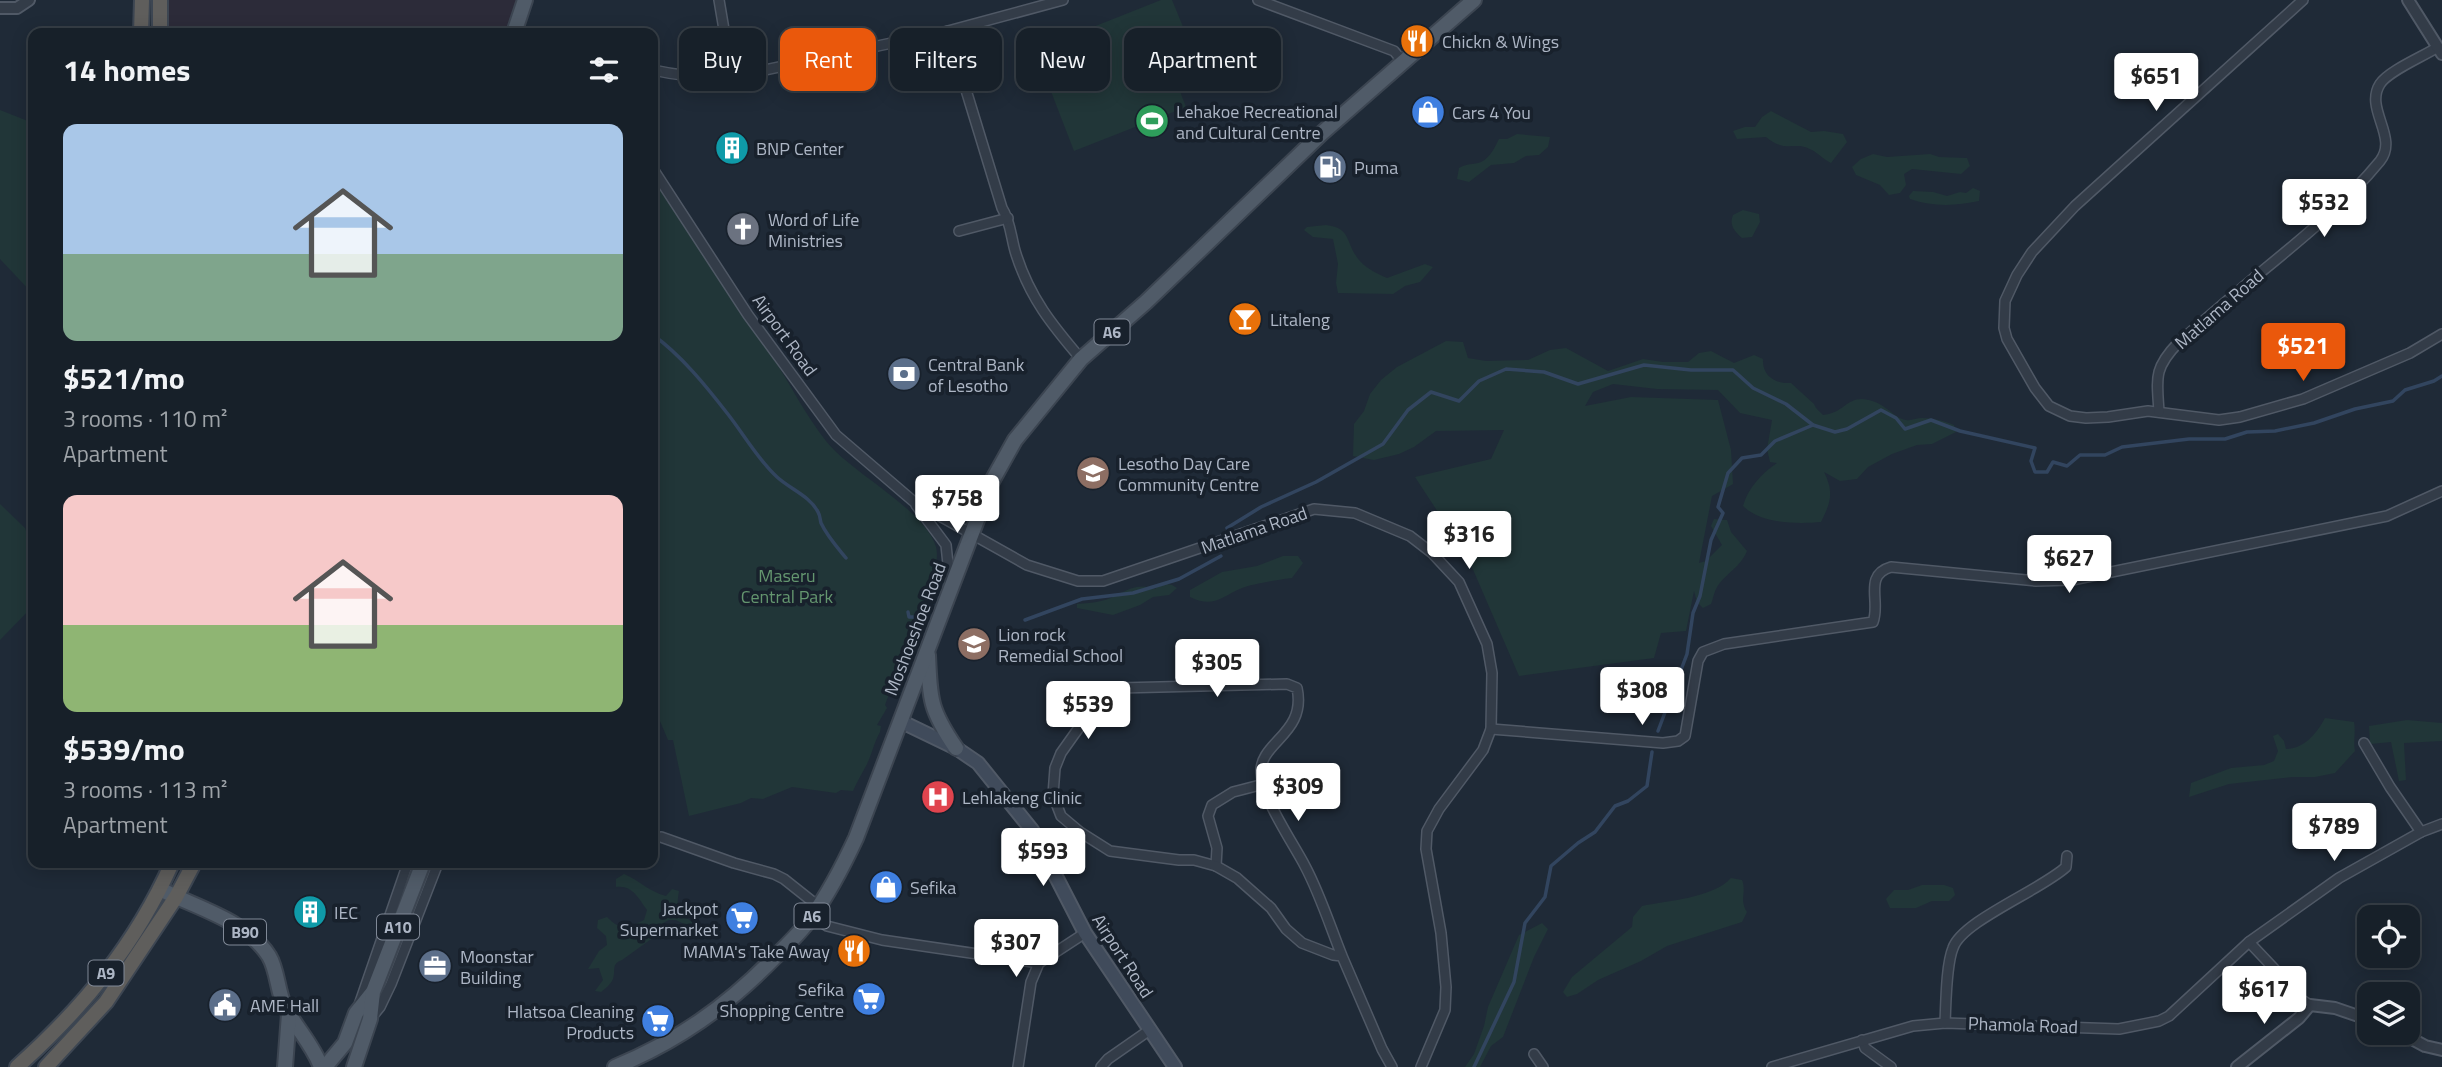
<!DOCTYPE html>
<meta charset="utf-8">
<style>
body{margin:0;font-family:"Titillium Web",sans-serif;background:#242d35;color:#f1f3f6;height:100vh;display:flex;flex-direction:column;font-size:26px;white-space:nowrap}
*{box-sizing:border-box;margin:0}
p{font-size:23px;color:#9ea3a8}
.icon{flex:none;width:38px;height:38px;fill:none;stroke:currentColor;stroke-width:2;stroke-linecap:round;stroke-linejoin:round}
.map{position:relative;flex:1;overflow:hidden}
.drawer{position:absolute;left:28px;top:28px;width:630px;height:840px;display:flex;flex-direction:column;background:#172029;border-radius:14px;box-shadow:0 4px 18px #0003,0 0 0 2px #363e46}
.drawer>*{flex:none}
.hud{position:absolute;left:679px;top:28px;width:665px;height:63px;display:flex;gap:14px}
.tools{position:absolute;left:2357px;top:905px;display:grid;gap:14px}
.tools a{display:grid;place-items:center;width:63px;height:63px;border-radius:14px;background:#172029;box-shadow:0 4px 18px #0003,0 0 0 2px #363e46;font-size:35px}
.price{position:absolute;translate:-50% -60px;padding:0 16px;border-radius:7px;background:#fff;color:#222;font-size:23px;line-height:46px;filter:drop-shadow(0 2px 4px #0008)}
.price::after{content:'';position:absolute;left:50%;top:42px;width:21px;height:16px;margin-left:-10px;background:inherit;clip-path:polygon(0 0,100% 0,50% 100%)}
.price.active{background:#ea580c;color:#fff}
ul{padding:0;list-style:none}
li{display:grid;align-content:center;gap:14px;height:371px;padding:0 35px}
li span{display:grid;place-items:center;height:217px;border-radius:14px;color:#555}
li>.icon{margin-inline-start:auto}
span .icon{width:126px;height:126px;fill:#fffc;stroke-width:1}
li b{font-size:30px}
h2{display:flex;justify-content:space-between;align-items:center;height:84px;padding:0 35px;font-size:30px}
.chip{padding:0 24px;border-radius:14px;background:#172029;box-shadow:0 4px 18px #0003,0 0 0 2px #363e46;font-size:24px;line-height:63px}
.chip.active{background:#ea580c;color:#fff}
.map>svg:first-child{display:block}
.medical{fill:#2c2b39}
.green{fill:#213638}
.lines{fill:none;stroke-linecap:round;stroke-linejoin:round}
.stream{stroke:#32455f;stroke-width:3.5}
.minor-casing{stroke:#505966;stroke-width:12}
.tertiary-casing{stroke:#505966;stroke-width:14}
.secondary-casing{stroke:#505966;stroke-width:16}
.primary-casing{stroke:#3c4551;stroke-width:18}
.trunk-casing{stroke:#3d4652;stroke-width:18}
.minor{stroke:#333c48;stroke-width:9}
.tertiary{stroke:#333c48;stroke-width:10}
.secondary{stroke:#404b5b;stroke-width:12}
.primary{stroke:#505b68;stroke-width:14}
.trunk{stroke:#5f5e5c;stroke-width:14}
.labels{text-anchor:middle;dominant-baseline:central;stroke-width:7;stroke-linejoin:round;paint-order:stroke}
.shield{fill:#18212c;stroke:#808997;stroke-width:2}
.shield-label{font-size:16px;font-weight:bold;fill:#adb6c5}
.poi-label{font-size:18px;fill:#adb6c5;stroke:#18212c;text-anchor:start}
.street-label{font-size:18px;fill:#adb6c5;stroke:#18212c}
.park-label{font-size:18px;fill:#64966f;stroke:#18212c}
</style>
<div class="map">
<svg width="2442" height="1067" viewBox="0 0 2442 1067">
<rect width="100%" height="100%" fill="#1f2a37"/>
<polygon class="medical" points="160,0 525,0 514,33 160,33"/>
<g class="green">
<polygon points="1161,0 1172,0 1184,29 1160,39 1186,107 1074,151 1035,50"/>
<polygon points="0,110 33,123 33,294 0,259"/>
<path d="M1771,111l40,21 13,-1 19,3 4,8 -16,21c-8,-4 -12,-9 -19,-13 -18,-10 -26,4 -46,-13l-29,2 -4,-8 12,-4h10l7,-10z"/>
<path d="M1517,134l33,3 -2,10 -9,8 -13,1 -12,7 -23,2 -22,17 -12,-3 2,-11c8,-5 14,-3 22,-6 9,-4 14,-15 18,-23h8z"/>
<polygon points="1873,154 1887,157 1930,154 1939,157 1967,158 1970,166 1961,174 1912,169 1904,174 1906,185 1900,193 1889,195 1880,185 1856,175 1852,167 1861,159"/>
<path d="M653,173h2c39,61 78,122 117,183 18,28 34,60 54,85 25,32 99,68 110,106 4,14 -6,48 -11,61 -2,8 -9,10 -11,18 -3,11 -2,25 -12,33l-17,46 2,3 -10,17 4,1 -1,6c-6,10 -8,23 -14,34 -5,9 -9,16 -13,25l-12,-1 -5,3 -44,-6 -29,12 -12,-1 -10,5 -52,13 -16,-76h-5l-11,-26 -4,-2z"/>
<path d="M1973,188l7,3 -1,10c-23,5 -46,6 -69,-2l-1,-3 4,-5 20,1 14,4 13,-4 6,1z"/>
<path d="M1743,210l16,4 1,8 -8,15 -10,1c-8,-7 -13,-13 -9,-23z"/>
<path d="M1326,225c26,3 19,18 33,35 8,9 17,13 28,18l38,-14 8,3 -13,15 -15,4 -12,8 -55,-1 -2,-10 2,-19 -5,-25 -20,-2 -9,-7 3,-3z"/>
<path d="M1446,341l17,1 5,16 18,3 42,-1 22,-10 16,-2 42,23 35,-12 20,3h25l11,-9 12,-2 23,12 20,-8 9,4c-1,17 12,25 28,24l23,21 2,4 7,7c20,-2 23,-16 39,-16 22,1 32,20 44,21 5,1 11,-2 16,-2 12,0 22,3 32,7l2,7 -24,12 -15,1 -25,9 -24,13 -11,12 -17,2 -16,-9c10,20 7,30 -3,50 -24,2 -60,2 -78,-16 5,-18 18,-32 34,-43l-7,-1 -3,-13 5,-29 -32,-7 -22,-23 -61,-1 -44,-5 -20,8 -8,14 46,-9 87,3 13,50 2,34 -21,12 -13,67 7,-2 16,-16 -11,-19 3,-7 13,1 4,12 16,19c-7,17 -20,21 -30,36 -3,5 -4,12 -6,17l-8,4 -6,-6 -3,-11 -8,40 -25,2 -7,25 -135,18 -51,-118 -53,-81 76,-18 13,-29 -68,1 -22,16 -15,7 -25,6 -21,-4 1,-32 10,-13 6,-17 11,-14 16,-13z"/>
<polygon points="0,504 25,528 33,550 33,606 0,640"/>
<path d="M1283,556h15l5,7 -11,15c-10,1 -41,6 -50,10 -20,8 -28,21 -52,9v-7l32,-18 35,-6z"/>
<path d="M1162,583l10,2 5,3 -8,7 -16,2 -13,8 -27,10 -36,-7v-4c8,-1 16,-1 24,-3 20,-4 31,-21 54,-12z"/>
<path d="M2325,718l29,4c2,10 -1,19 1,29l-20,22 -20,4h-23l-63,7 -40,13 2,-14 40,-15 33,-3 10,-4 4,-10 -5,-15 5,-2 6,7 2,8c18,0 31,-16 39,-31z"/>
<polygon points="2407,720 2442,723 2442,741 2404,743 2406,780 2399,781 2391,742 2370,744 2369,726"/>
<path d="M624,874c16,7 26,18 42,22l6,-7 7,2c-4,24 1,23 19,34l-1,6 -21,-11h-7l-6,3 -9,14 -32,23c-11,4 -6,9 -9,19 -2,5 -7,9 -12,13l-6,-1 8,-11 -4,-12 -11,1 11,-18 8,-6 -1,-9 -9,-8 1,-8 9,-3c15,15 20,11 37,3l3,-10c-9,-12 -14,-25 -31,-23v-8z"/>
<path d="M1731,878l11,2c5,13 -3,19 5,32l-5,10 -75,24 -26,15 -43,19 -21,14 -10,3 -4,-5 9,-15 60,-50 1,-10 9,-11c23,-5 72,-8 89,-28z"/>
<polygon points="1922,885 1944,885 1953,888 1955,895 1949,901 1932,901 1916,908 1890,908 1886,899 1894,890 1908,890"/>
<polygon points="1542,923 1548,929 1534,957 1503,1037 1491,1046 1480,1067 1465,1067 1474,1054 1484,1026 1488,1007 1519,935"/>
</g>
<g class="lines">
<g class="stream">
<path d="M653,335c28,20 53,51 74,78 16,20 31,47 50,64 13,12 33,19 41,35 2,3 2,7 3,11 6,13 16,24 25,35"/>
<polyline points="1227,528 1261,507 1316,482 1383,444 1408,410 1431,392 1459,401 1479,381 1506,369 1544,372 1578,384 1644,365 1691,370 1733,370 1753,388 1786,404 1813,425 1835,432 1847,429 1881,410 1896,418 1905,429 1931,420 1960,431 2035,448 2031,461 2035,472 2047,472 2053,462 2067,466 2080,455 2105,455 2122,447 2189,439 2225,439 2247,432 2275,431 2314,423 2355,409 2393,401 2405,390 2434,381 2442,376"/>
<polyline points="908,612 909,617 913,617"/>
<polyline points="1025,620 1082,599 1133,593 1179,579 1221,556"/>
<polyline points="1658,731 1687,654 1693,613 1700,596 1711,540 1723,513 1718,507 1728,473 1742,458 1761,455 1775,441 1813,425"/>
<polyline points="1474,1067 1514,982 1525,923 1545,897 1551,866 1578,843 1595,832 1615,806 1628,801 1647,786 1652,752"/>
</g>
<g class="minor-casing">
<g id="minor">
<polyline points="719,0 732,77"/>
<polyline points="1258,0 1394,51 1403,62"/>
<polyline points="2303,0 2075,206 2032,252 2017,275 2005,301 2004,328 2007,339 2035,388 2049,406 2070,416 2086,418 2108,417 2148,411 2219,420 2240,417 2303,399 2410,353 2442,334"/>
<path d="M948,31l54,177c9,14 9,31 14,46 14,44 36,71 65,105"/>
<path d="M653,70c27,6 52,8 79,7l216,-46 115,-31"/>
<polyline points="653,169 748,315 836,435 913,501 1027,565 1078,581 1103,581 1314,509 1355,513 1410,536 1432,553 1459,582 1487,644 1492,673 1491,729 1483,750 1439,809 1427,831 1426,849 1441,933 1446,987 1445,1010 1421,1067"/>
<polyline points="959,231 1008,218"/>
<path d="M2159,412c-2,-33 -6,-43 19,-69 25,-22 51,-44 77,-66 44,-36 89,-72 125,-116 19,-24 -16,-52 0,-77 8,-13 44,-28 58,-37"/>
<polyline points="916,505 946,545 950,583"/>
<path d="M1491,729l172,14 15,-2 7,-5 13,-75 5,-9 21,-8 149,-22c8,-20 -10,-47 18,-55l145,14 36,-1 315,-64 55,-25"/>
<polyline points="2364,743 2390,787 2421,832"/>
<polyline points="661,837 734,863 774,874 784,879 818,906"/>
<polyline points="1216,866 1217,848 1208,816 1212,805 1233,792 1264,784"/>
<polyline points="812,916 827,926 882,940 1039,963"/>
<polyline points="2249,942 2283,978 2299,998 2310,1005"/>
<path d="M1342,956c-12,-30 -22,-62 -37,-90 -12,-23 -43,-68 -44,-93 -2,-31 46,-39 36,-85l-10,-4 -168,4 -13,8 -23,26 -22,31 -6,15 -2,27 8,21 19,16 30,19 69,9h15l22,6 21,12 34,30 15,21 16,14 31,12 9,1 40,93 10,18"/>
<polyline points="359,1005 408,863"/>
<polyline points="371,1018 380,1007 391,984 438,863"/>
<path d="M1945,1023c1,-20 1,-58 8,-75 9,-27 88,-58 113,-81l1,-11"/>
<polyline points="1862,1040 1865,1048 1891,1067"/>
<polyline points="1534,1054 1543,1067"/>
<polyline points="1018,1067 1031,982 1039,963 1085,933"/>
<polyline points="1101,1067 1108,1059 1151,1029"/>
<polyline points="1772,1067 1913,1026 1945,1023 2119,1029 2159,1021 2169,1016 2249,942 2339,878 2421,832 2442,824"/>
</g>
</g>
<g class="tertiary-casing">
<g id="tertiary">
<polyline points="2408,0 2442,54"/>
<polyline points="0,8 17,8 29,0"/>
<polyline points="2399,1032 2425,1046 2442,1050"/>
<polyline points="2237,1067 2299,1018 2310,1005 2335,1008 2370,1020"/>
</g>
</g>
<g class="secondary-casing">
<polyline id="secondary" points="900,721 956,748 978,763 1032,830 1085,933 1175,1067"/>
</g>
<g class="primary-casing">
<g id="primary">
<polyline points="514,33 525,0"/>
<path d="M928,655c2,45 2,55 28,93"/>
<path d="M160,889c36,19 86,31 109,67 9,15 8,35 16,51 11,21 28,38 36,60"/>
<polyline points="285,1067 289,1014"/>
<polyline points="325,1067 345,1043 356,1013 372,993"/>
<polyline points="354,1067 370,1019 373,992 423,863"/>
<path d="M615,1067c63,-26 112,-61 159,-109 13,-13 26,-25 37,-40 18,-25 32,-52 45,-80l135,-355 24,-43 66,-81 65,-57 176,-169 152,-133"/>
</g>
</g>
<g class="trunk-casing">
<g id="trunk">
<polyline points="160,0 160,33"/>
<polyline points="141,33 142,0"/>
<path d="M17,1067c66,-59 119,-123 155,-204"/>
<polyline points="46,1067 106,1002 176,897 194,863"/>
</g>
</g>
<use href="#minor" class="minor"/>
<use href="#tertiary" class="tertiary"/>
<use href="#secondary" class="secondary"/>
<use href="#primary" class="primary"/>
<use href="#trunk" class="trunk"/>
</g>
<defs>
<g id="restaurant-disc" transform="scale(1.75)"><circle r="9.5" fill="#e8710a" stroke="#18212c"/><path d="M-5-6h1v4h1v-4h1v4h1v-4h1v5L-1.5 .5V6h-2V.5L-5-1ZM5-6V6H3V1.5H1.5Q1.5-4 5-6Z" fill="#fff"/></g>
<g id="shop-disc" transform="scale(1.75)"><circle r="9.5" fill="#3f7fe0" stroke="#18212c"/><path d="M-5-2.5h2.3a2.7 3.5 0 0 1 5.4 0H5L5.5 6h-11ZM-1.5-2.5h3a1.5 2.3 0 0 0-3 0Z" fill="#fff"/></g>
<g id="stadium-disc" transform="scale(1.75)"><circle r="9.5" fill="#2e9e5b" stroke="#18212c"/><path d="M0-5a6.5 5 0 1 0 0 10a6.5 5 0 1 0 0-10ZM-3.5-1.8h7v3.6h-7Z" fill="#fff"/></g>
<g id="building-disc" transform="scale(1.75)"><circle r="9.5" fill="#0f9aa8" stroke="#18212c"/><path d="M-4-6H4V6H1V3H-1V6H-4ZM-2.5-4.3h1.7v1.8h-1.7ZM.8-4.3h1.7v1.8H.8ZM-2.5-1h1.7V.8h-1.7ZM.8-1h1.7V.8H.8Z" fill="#fff"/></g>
<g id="fuel-disc" transform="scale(1.75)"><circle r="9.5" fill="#5c6f8a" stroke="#18212c"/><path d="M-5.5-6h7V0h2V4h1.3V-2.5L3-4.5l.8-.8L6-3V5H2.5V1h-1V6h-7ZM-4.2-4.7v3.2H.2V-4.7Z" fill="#fff"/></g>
<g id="church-disc" transform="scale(1.75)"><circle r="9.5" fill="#6b7280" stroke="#18212c"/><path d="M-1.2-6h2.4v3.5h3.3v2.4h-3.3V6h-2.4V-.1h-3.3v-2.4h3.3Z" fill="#fff"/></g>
<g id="bar-disc" transform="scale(1.75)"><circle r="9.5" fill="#e8710a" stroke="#18212c"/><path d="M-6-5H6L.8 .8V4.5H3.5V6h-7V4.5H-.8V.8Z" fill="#fff"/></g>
<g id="bank-disc" transform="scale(1.75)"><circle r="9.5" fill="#5c6f8a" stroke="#18212c"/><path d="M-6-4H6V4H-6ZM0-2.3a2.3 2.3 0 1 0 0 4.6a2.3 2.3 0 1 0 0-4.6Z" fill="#fff"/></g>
<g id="school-disc" transform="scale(1.75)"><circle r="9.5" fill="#8d6e63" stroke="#18212c"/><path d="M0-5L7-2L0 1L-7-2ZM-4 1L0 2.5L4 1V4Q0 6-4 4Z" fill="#fff"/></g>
<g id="hospital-disc" transform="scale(1.75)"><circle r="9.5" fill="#e0444e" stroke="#18212c"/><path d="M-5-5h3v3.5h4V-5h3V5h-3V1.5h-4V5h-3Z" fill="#fff"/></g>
<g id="supermarket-disc" transform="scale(1.75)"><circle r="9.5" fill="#3f7fe0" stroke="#18212c"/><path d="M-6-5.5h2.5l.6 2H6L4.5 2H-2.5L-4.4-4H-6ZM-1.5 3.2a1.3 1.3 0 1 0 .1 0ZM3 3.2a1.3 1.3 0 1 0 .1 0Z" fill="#fff"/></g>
<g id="office-disc" transform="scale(1.75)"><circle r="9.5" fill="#5c6f8a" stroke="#18212c"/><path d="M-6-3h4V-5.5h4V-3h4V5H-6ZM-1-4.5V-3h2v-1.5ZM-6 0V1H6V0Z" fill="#fff"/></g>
<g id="civic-disc" transform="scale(1.75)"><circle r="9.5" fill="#5c6f8a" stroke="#18212c"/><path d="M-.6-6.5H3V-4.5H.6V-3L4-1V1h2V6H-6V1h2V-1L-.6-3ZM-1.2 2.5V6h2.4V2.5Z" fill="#fff"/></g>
</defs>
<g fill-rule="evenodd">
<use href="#restaurant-disc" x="1417" y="41"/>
<use href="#shop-disc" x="1428" y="112"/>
<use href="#stadium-disc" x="1152" y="121"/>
<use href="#building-disc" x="732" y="148"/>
<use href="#fuel-disc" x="1330" y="167"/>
<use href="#church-disc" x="743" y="229"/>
<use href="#bar-disc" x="1245" y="319"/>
<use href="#bank-disc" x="904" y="374"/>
<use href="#school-disc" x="1093" y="473"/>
<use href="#school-disc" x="974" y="644"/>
<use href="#hospital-disc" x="938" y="797"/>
<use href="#shop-disc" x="886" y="887"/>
<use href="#building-disc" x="310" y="912"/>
<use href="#supermarket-disc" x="742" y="918"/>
<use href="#restaurant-disc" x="854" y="951"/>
<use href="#office-disc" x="435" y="966"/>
<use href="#supermarket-disc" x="869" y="999"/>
<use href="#civic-disc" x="225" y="1005"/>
<use href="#supermarket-disc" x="658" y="1021"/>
</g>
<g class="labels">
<g class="shield">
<rect x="1094.5" y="319.5" width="35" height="25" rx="5"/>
<rect x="794.5" y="903.5" width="35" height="25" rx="5"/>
<rect x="377" y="914.5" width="42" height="25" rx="5"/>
<rect x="224" y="919.5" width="42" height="25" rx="5"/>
<rect x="88.5" y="960.5" width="35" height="25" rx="5"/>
</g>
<g class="shield-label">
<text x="1112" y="332">A6</text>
<text x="812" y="916">A6</text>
<text x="398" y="927">A10</text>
<text x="245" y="932">B90</text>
<text x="106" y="973">A9</text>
</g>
<g class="poi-label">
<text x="1442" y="41">Chickn &amp; Wings</text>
<text x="1176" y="111">Lehakoe Recreational<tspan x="1176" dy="21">and Cultural Centre</tspan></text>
<text x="1452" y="112">Cars 4 You</text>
<text x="756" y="148">BNP Center</text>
<text x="1354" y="167">Puma</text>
<text x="768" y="219">Word of Life<tspan x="768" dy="21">Ministries</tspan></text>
<text x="1270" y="319">Litaleng</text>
<text x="928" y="364">Central Bank<tspan x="928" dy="21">of Lesotho</tspan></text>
<text x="1118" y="463">Lesotho Day Care<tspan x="1118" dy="21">Community Centre</tspan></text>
<text x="998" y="634">Lion rock<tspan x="998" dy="21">Remedial School</tspan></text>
<text x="962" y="797">Lehlakeng Clinic</text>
<text x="910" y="887">Sefika</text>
<text x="718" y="908" text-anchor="end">Jackpot<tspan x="718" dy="21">Supermarket</tspan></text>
<text x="334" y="912">IEC</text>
<text x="830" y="951" text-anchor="end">MAMA's Take Away</text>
<text x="460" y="956">Moonstar<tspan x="460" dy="21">Building</tspan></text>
<text x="844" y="989" text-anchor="end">Sefika<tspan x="844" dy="21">Shopping Centre</tspan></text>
<text x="250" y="1005">AME Hall</text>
<text x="634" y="1011" text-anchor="end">Hlatsoa Cleaning<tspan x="634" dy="21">Products</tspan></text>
</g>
<g class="street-label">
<text transform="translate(2219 309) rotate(-41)">Matlama Road</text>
<text transform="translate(785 335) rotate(54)">Airport Road</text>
<text transform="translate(1254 530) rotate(-19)">Matlama Road</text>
<text transform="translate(915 629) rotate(-69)">Moshoeshoe Road</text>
<text transform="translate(1123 956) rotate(57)">Airport Road</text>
<text transform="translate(2023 1025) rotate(2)">Phamola Road</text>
</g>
<g class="park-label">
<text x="787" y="575">Maseru<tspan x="787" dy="21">Central Park</tspan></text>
</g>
</g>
</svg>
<div class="tools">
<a><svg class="icon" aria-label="locate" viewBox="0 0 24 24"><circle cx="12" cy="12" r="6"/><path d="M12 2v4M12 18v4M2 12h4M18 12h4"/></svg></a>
<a><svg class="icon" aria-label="layers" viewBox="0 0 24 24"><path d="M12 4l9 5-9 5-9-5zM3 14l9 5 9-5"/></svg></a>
</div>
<b class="price" style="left:2156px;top:113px">$651</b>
<b class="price" style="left:2324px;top:239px">$532</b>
<b class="price active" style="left:2303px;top:383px">$521</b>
<b class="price" style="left:957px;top:535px">$758</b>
<b class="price" style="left:1469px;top:571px">$316</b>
<b class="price" style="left:2069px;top:595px">$627</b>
<b class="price" style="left:1217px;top:699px">$305</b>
<b class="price" style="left:1642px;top:727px">$308</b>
<b class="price" style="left:1088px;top:741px">$539</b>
<b class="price" style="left:1298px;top:823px">$309</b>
<b class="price" style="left:2334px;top:863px">$789</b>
<b class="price" style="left:1043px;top:888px">$593</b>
<b class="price" style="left:1016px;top:979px">$307</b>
<b class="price" style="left:2264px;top:1026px">$617</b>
<div class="hud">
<a class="chip">Buy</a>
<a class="chip active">Rent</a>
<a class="chip">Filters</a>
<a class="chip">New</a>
<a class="chip">Apartment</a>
</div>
<section class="drawer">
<h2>14 homes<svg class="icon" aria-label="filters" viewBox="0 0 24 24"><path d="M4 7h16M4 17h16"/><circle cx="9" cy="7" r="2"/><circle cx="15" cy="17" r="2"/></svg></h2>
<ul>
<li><span style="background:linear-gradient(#a9c7e8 60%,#7fa58c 0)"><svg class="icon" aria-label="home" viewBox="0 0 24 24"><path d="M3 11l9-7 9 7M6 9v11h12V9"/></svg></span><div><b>$521/mo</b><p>3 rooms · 110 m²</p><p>Apartment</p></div></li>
<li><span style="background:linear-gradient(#f6c9c9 60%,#8fb573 0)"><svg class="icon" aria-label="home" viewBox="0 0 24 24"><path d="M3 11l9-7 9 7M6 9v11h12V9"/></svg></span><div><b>$539/mo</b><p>3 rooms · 113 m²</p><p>Apartment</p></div></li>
</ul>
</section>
</div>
